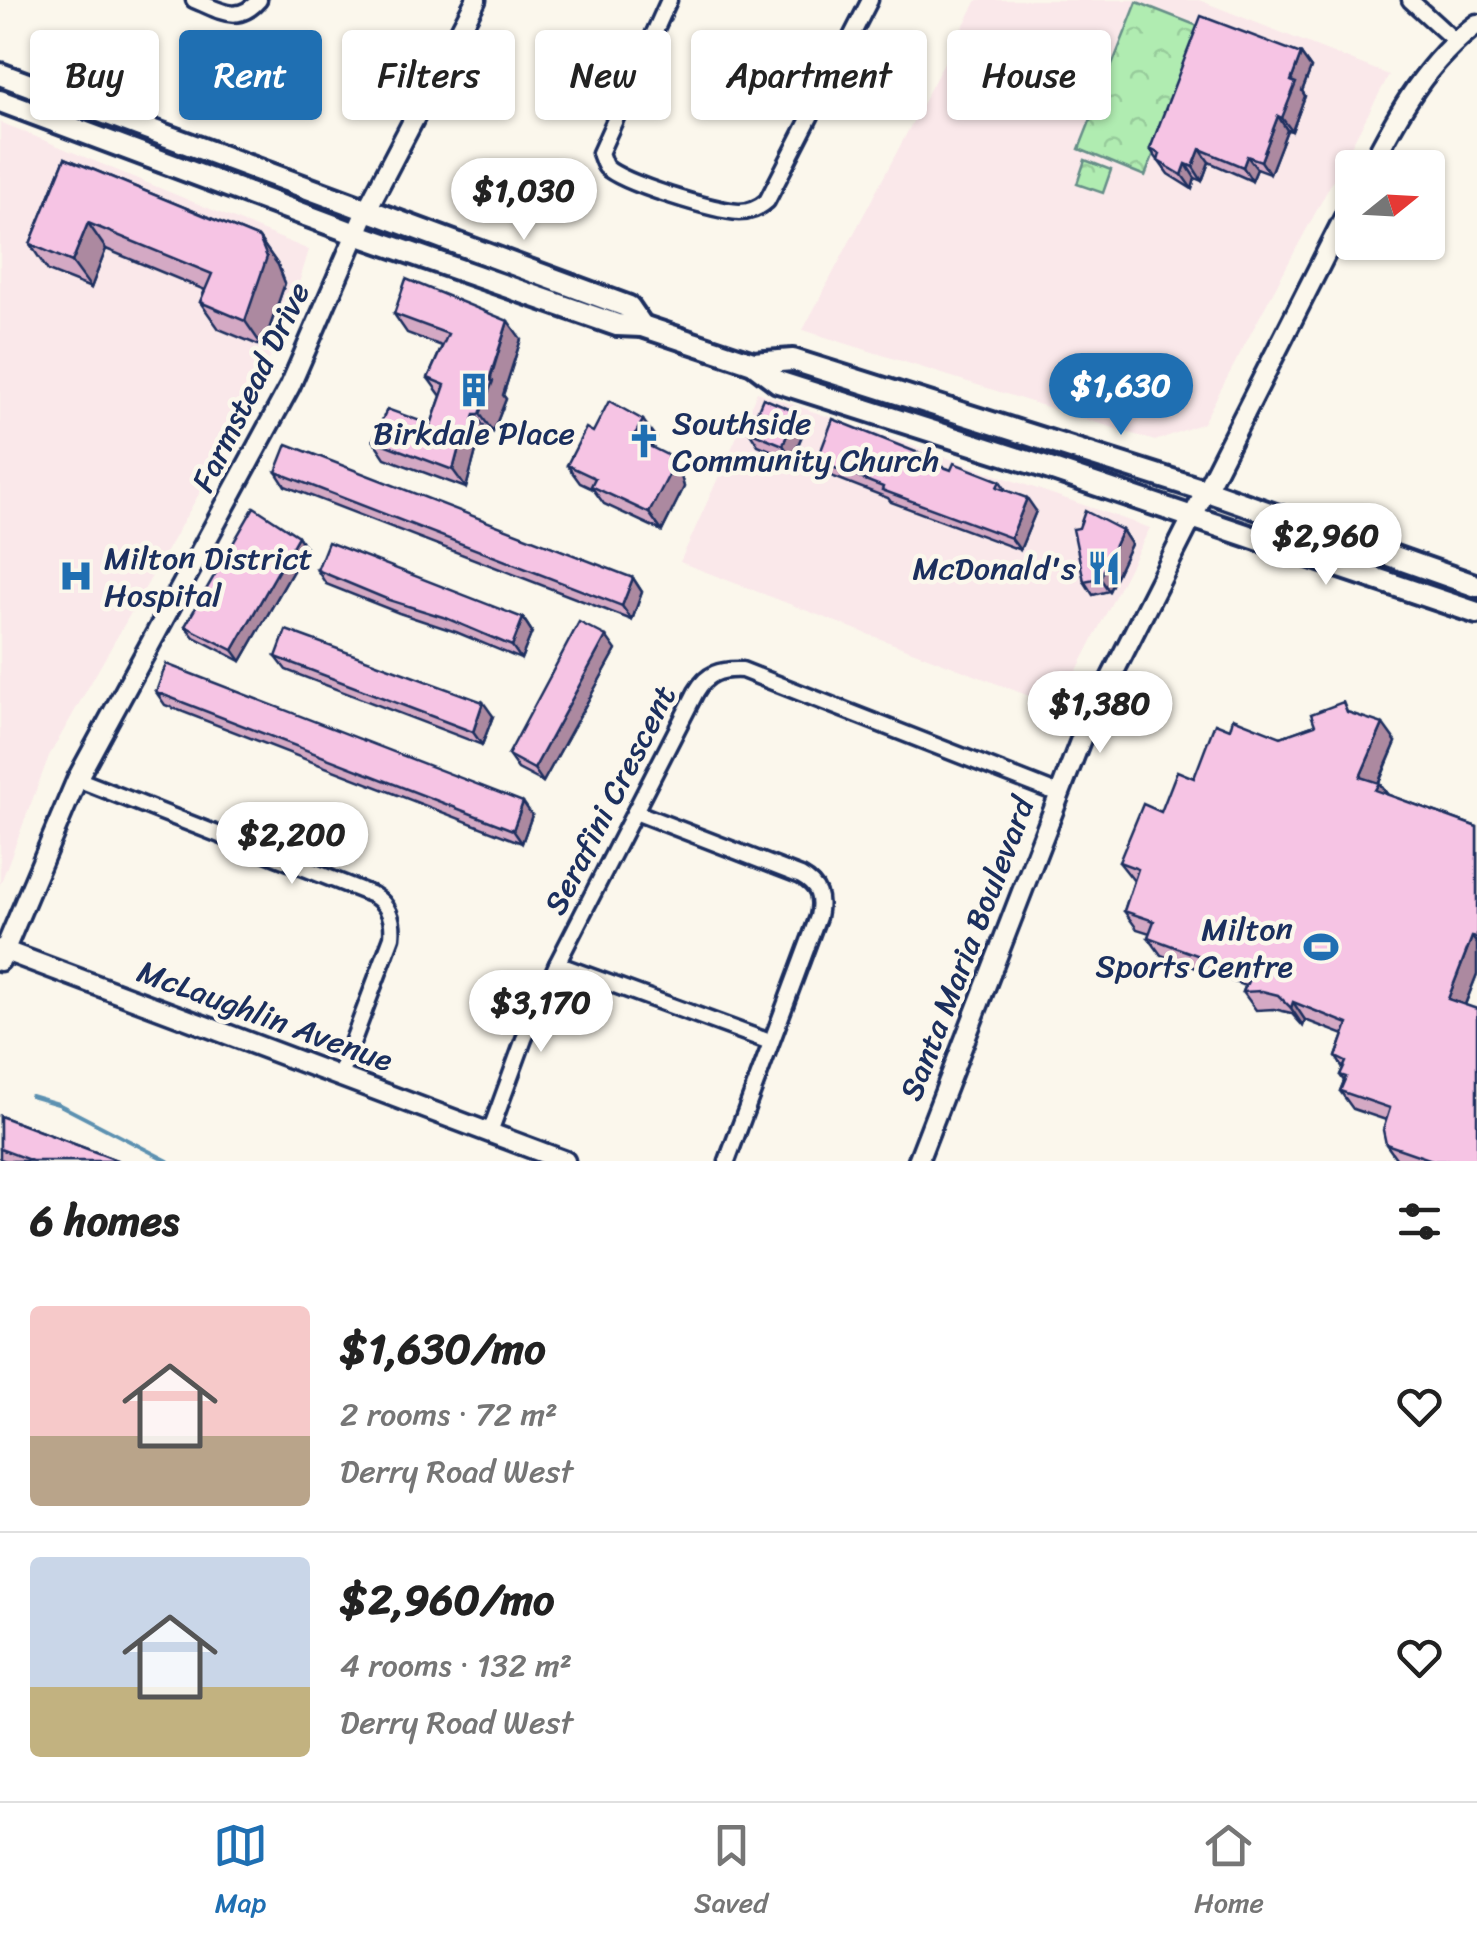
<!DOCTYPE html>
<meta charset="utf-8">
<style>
body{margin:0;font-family:Sriracha,sans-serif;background:#f2f2f2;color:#222;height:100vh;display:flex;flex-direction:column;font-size:38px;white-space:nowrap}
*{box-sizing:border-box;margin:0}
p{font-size:32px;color:#767676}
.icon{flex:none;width:55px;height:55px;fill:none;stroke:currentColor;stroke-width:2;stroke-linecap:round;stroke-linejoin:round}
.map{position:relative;height:1161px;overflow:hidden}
.panel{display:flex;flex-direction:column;background:#fff;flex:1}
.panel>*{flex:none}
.banner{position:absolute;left:30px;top:30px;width:1418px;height:90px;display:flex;gap:20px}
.needle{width:65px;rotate:72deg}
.tools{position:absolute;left:1335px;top:150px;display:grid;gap:20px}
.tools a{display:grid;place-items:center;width:110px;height:110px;border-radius:10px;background:#fff;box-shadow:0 2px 8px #0004;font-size:50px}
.price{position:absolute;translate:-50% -85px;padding:0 22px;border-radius:35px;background:#fff;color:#222;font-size:32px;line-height:65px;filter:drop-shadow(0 2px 5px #0008)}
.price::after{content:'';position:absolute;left:50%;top:60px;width:30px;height:22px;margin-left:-15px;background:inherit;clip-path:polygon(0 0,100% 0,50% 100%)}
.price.on{background:#1f6fb2;color:#fff}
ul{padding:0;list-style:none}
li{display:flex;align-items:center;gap:30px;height:250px;padding:0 30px}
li+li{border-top:2px solid #e0e0e0}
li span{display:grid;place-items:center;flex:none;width:280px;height:200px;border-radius:10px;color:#555}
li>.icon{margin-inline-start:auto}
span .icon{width:120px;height:120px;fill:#fffc;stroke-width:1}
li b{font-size:42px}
h2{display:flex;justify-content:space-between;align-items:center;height:120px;padding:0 30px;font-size:42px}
.tag{padding:0 35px;border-radius:10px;background:#fff;box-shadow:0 2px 8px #0004;font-size:35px;line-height:90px}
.tag.on{background:#1f6fb2;color:#fff}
.menu{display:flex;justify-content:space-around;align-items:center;height:140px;border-top:2px solid #e0e0e0;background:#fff;font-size:28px;color:#767676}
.menu a{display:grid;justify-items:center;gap:5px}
.menu .on{color:#1f6fb2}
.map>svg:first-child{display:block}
.built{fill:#fae8ea}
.park{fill:url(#park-crowns);stroke:#668e88;stroke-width:2.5}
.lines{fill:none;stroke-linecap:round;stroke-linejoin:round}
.stream{stroke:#5c91b1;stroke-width:4}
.minor-casing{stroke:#1b2f5e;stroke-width:21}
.tertiary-casing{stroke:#1b2f5e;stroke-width:25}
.secondary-casing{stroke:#1b2f5e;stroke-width:28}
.minor{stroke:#fbf7ec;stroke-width:14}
.tertiary{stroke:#fbf7ec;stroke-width:18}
.secondary{stroke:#fbf7ec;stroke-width:20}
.wall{fill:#d4a9c4;stroke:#1b2f5e;stroke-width:2.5}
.shaded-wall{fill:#ac89a0;stroke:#1b2f5e;stroke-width:2.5}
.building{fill:#f6c4e4;stroke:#1b2f5e;stroke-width:2.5}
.labels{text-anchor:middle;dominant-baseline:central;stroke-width:9;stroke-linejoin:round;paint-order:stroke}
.street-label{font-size:32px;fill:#1b2f5e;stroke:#fbf7ec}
.poi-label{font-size:32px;fill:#1b2f5e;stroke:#fbf7ec;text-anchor:start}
</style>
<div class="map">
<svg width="1477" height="1161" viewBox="0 0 1477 1161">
<defs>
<pattern id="park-crowns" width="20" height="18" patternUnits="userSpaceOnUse" patternTransform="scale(2.5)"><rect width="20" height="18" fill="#b0ecb1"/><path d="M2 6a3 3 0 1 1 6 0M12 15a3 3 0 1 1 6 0" fill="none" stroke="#97cb9b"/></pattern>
</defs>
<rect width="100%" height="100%" fill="#fbf7ec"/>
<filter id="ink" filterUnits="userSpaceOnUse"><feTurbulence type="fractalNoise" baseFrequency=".01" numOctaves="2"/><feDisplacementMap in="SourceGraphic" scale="20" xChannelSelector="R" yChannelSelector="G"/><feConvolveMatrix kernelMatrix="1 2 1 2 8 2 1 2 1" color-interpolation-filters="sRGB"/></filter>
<g filter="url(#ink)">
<g class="built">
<polygon points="977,0 1199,0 1389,75 1203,423 1155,441 803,330"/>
<polygon points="0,122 309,250 299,283 255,396 49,756 0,885"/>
<polygon points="757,392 1150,528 1058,707 680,562"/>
</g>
<g class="park">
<polygon points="1137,2 1203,28 1145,176 1079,149"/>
<polygon points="1085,160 1111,170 1103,193 1077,184"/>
</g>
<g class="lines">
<polyline class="stream" points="31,1096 58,1104 168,1161"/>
<g class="minor-casing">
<g id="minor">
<path d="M194,0c26,10 43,25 65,0"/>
<path d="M669,0l-69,153c2,4 3,10 6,14 16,16 109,44 133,45 12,0 20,-4 28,-11l103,-201"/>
<polyline points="1410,0 1455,41"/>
<path d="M77,779l296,116c15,9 21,24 19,42l-52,138"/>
<path d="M635,812l166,64c18,10 21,22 17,41l-91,244"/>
<polyline points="557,964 770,1042"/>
<path d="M490,1132l34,-93 33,-75 139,-272c11,-19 24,-23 46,-22l317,124"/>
</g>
</g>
<g class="tertiary-casing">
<g id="tertiary">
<path d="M1370,168c28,-55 57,-107 107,-144"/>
<polyline points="0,949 565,1161"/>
<polyline points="0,961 77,779 290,386 366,211 476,0"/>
<polyline points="918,1161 1084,731 1352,202"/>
</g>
</g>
<g class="secondary-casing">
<g id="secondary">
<polyline points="0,74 629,307 642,326"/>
<polyline points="0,101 356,234 617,325 642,326 753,363 778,382 1038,465 1477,613"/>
<polyline points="753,363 793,360 1207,491 1477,586"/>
</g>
</g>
<use href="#minor" class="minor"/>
<use href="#tertiary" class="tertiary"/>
<use href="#secondary" class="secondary"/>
</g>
<g class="wall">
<polygon points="1301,54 1311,68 1302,91 1305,96 1292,131 1287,130 1270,174 1257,169 1252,181 1209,162 1202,181 1195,178 1192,189 1168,174 1150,149"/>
<polygon points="65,158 259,238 278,265 285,283 263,347 219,329 200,302 205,290 106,249 91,288 48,271 30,244"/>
<polygon points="394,314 521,339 503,395 506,399 493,432 488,432 484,448 477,447 466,488 385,458 373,440 431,425 441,396 428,378 442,346 407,333"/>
<polygon points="806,426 792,459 758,445 749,431"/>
<polygon points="593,432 656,438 651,446 680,473 684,487 662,531 604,504 593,489 580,483 567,465"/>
<polygon points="817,461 936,464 951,470 1000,481 1006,490 1036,511 1020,550 891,502 888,498 826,474"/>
<polygon points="276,472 633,578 642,592 632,620 285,486"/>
<polygon points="1079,528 1122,530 1131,544 1109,591 1093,595 1084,581"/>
<polygon points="298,536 306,548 241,661 194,637 185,626"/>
<polygon points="317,570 523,618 532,632 521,659 456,632 399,613 326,584"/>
<polygon points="616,650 543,782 518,769 508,755"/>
<polygon points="276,657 493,716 482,745 286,670"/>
<polygon points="156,692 532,815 522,843 165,705"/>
<polygon points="1350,713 1396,742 1379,783 1388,795 1477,827 1477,974 1465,1005 1477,1161 1398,1161 1386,1144 1386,1120 1353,1109 1340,1091 1344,1081 1340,1075 1343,1068 1336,1057 1344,1035 1305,1020 1303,1026 1291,1013 1274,1009 1256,1010 1243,992 1245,986 1161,955 1148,937 1150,933 1137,929 1124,911 1134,881 1119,862 1161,812 1194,778 1230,729 1281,737"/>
<polygon points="0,1116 119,1161 6,1161 0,1159"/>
</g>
<g class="shaded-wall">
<polygon points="1301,54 1311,68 1302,91 1305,96 1292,131 1282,118 1291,81"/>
<polygon points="1278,116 1287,130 1270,174 1261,161"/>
<polygon points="1200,149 1209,162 1202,181 1193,167"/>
<polygon points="1247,156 1257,169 1252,181 1243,167"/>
<polygon points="1186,164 1195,178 1192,189 1182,175"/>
<polygon points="88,223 106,249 91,288 72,262"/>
<polygon points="259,238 278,265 285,283 263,347 245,321"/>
<polygon points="508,321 521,339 503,395 506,399 493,432 480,414"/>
<polygon points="796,412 806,426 792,459 783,445"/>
<polygon points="475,414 488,432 484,448 471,430"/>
<polygon points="643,420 656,438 646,456 633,438"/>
<polygon points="464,429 477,447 466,488 453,470"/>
<polygon points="667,455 680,473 684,487 662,531 649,513"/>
<polygon points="1027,498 1036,511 1020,550 1011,538"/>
<polygon points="1122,530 1131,544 1109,591 1100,578"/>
<polygon points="298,536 306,548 241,661 233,650"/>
<polygon points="633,578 642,592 632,620 622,606"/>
<polygon points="523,618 532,632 521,659 512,646"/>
<polygon points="606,636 616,650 543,782 534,769"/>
<polygon points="483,702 493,716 482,745 473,732"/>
<polygon points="1383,724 1396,742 1373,795 1360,777"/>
<polygon points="1379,783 1392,801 1375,790"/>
<polygon points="523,802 532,815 522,843 513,830"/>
<polygon points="1472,937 1477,944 1477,974 1460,1017 1448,999"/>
<polygon points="1293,1002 1305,1020 1303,1026 1291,1008"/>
</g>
<g class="building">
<polygon points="1201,16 1301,54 1291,81 1296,83 1282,118 1278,116 1261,161 1247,156 1243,167 1200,149 1193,167 1186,164 1182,175 1158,161 1160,154 1150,149"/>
<polygon points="65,158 259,238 267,257 245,321 200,302 212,274 88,223 72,262 30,244"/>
<polygon points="406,279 508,321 489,380 493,381 480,414 475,414 471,430 464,429 453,470 373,440 387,409 431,425 445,385 428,378 448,334 394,314"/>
<polygon points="763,398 796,412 783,445 749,431"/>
<polygon points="609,401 643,420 633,438 667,455 672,469 649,513 591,486 595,478 567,465 586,428 593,432"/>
<polygon points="833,419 931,458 929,462 951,470 954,463 1000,481 997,487 1027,498 1011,538 882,490 883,487 817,461"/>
<polygon points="287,444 633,578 622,606 276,472"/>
<polygon points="254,507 298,536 233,650 185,626"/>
<polygon points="1085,511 1122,530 1100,578 1084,581 1073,529 1079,528"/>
<polygon points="328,542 523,618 512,646 446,618 389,600 317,570"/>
<polygon points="579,622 606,636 534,769 508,755"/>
<polygon points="286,630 483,702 473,732 276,657"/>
<polygon points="166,664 523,802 513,830 156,692"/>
<polygon points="1343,702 1347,712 1383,724 1360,777 1379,783 1375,790 1477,827 1477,938 1472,937 1448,999 1477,1009 1477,1161 1435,1161 1386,1144 1383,1130 1390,1108 1340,1091 1346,1077 1340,1075 1346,1062 1336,1057 1348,1024 1293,1002 1291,1008 1278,995 1262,991 1243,992 1251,975 1148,937 1154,921 1124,911 1138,869 1119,862 1143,804 1161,812 1177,771 1194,778 1215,723 1230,729 1233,718 1281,737 1315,725 1311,714"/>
<polygon points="0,1116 119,1161 32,1161 0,1149"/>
</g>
</g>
<defs>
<g id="building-bare" transform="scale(2.7)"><path d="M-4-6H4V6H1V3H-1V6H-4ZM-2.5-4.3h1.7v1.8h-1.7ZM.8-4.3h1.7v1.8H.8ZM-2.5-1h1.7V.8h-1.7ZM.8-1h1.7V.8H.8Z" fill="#1f6fb2" stroke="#fbf7ec" stroke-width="2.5" paint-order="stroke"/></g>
<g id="church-bare" transform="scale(2.7)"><path d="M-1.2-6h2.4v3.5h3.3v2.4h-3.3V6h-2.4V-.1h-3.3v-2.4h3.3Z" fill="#1f6fb2" stroke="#fbf7ec" stroke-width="2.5" paint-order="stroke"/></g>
<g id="restaurant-bare" transform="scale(2.7)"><path d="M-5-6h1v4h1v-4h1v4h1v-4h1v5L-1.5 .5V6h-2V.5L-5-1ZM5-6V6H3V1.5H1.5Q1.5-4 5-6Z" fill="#1f6fb2" stroke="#fbf7ec" stroke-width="2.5" paint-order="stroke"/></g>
<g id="hospital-bare" transform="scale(2.7)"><path d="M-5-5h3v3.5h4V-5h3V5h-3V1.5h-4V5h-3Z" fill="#1f6fb2" stroke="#fbf7ec" stroke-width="2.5" paint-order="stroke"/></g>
<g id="stadium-bare" transform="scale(2.7)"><path d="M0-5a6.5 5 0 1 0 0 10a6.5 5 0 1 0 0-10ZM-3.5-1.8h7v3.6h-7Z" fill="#1f6fb2" stroke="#fbf7ec" stroke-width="2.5" paint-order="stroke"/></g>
</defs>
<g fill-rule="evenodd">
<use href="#building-bare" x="474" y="390"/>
<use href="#church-bare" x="644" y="441"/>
<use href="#restaurant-bare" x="1104" y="568"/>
<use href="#hospital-bare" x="76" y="576"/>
<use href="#stadium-bare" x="1321" y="947"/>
</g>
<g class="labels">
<g class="street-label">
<text transform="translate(251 387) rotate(-64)">Farmstead Drive</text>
<text transform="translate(610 800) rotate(-63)">Serafini Crescent</text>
<text transform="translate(967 949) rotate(-69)">Santa Maria Boulevard</text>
<text transform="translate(265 1016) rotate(20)">McLaughlin Avenue</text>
</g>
<g class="poi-label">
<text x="672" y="423">Southside<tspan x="672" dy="37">Community Church</tspan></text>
<text x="474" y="433" text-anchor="middle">Birkdale Place</text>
<text x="104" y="558">Milton District<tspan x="104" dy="37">Hospital</tspan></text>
<text x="1076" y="568" text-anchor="end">McDonald's</text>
<text x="1293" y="929" text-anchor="end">Milton<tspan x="1293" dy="37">Sports Centre</tspan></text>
</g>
</g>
</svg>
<div class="tools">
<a><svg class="needle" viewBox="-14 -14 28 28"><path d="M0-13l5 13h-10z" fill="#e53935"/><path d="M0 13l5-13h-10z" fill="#767676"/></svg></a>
</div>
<b class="price" style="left:524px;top:243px">$1,030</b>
<b class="price on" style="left:1121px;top:438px">$1,630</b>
<b class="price" style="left:1326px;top:588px">$2,960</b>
<b class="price" style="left:1100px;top:756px">$1,380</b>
<b class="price" style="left:292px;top:887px">$2,200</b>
<b class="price" style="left:541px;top:1055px">$3,170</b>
<div class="banner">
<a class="tag">Buy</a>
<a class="tag on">Rent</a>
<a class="tag">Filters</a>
<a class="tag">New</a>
<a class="tag">Apartment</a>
<a class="tag">House</a>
</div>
</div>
<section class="panel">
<h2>6 homes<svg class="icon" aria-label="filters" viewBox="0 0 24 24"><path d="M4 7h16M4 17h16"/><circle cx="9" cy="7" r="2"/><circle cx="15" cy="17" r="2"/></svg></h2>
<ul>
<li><span style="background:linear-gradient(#f6c9c9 65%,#b9a48a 0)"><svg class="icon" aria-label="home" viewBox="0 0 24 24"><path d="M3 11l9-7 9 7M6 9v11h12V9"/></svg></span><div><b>$1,630/mo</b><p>2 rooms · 72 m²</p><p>Derry Road West</p></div><svg class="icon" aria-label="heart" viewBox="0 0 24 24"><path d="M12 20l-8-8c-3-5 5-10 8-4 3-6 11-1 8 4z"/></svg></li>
<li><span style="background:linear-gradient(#c9d6e8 65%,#c2b280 0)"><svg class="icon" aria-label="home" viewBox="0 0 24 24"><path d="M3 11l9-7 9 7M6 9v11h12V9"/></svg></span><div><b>$2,960/mo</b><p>4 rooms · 132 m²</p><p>Derry Road West</p></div><svg class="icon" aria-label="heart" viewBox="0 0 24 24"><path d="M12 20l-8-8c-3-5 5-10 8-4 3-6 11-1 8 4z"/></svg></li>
</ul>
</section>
<nav class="menu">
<a class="on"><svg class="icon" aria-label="map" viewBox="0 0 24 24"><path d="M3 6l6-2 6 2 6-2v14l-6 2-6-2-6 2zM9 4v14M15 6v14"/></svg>Map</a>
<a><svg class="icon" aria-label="saved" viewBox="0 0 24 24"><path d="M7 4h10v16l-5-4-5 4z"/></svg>Saved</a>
<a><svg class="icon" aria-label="home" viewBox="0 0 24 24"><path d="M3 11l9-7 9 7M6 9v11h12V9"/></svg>Home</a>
</nav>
